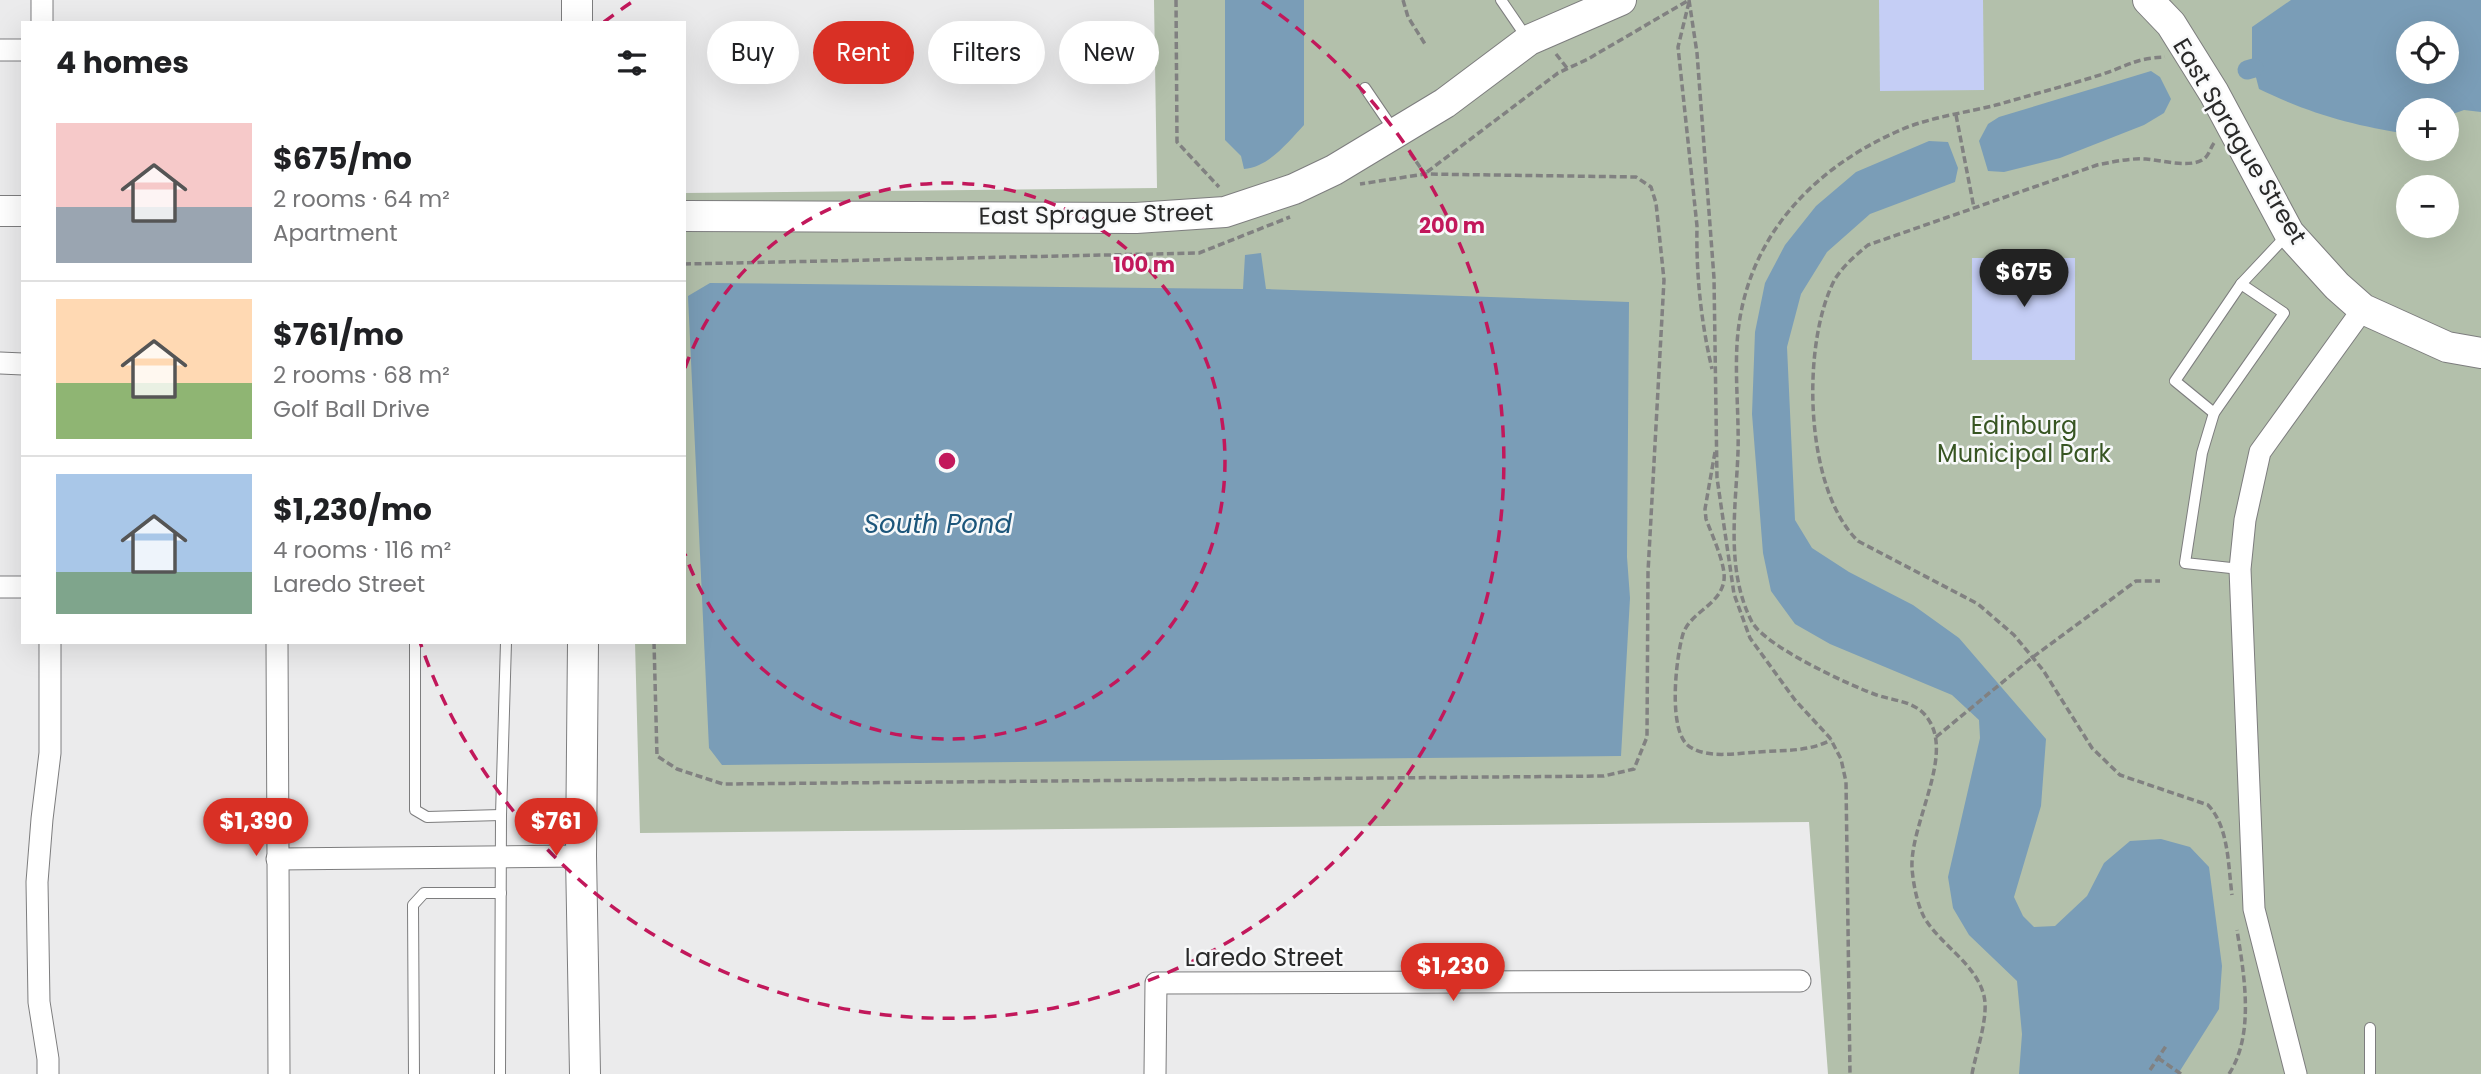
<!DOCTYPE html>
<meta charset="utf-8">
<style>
body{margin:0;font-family:Poppins,sans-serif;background:#f2f2f2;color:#202124;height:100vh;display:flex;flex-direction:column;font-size:26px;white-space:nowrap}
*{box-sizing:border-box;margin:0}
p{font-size:23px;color:#757577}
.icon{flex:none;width:38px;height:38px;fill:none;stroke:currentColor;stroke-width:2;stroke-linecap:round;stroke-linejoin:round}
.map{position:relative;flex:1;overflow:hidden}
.panel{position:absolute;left:21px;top:21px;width:665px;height:623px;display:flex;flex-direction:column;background:#fff;border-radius:0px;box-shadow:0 7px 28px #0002}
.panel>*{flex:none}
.hud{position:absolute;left:707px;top:21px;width:665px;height:63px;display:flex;gap:14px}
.buttons{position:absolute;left:2396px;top:21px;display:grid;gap:14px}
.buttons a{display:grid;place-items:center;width:63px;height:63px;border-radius:50%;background:#fff;box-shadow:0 7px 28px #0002;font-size:35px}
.price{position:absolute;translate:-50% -60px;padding:0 16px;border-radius:24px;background:#d93025;color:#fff;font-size:23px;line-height:46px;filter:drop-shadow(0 2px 4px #0008)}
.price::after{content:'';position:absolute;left:50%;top:42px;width:21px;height:16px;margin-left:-10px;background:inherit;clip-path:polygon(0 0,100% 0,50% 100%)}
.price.selected{background:#222;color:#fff}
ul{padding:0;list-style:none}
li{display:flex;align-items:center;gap:21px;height:175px;padding:0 35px}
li+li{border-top:2px solid #e0e0e0}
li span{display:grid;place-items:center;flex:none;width:196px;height:140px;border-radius:0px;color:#555}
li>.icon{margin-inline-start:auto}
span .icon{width:84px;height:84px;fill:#fffc;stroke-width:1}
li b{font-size:30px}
h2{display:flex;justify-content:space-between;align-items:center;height:84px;padding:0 35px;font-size:30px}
.pill{padding:0 24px;border-radius:32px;background:#fff;box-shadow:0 7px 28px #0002;font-size:24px;line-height:63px}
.pill.selected{background:#d93025;color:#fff}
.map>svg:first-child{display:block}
.green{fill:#b3c0ab;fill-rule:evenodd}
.water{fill:#7a9db7;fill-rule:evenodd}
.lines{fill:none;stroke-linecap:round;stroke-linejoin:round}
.canal{stroke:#7a9db7;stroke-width:19}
.building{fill:#c5cef5}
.lane-casing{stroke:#7d7d7e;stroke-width:12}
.street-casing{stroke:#7d7d7e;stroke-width:23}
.secondary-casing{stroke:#7d7d7e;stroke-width:32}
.path{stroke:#818181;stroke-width:3.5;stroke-dasharray:7 3.5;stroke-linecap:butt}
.lane{stroke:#fff;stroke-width:10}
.street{stroke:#fff;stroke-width:21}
.secondary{stroke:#fff;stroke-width:30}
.ring{fill:none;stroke:#c2185b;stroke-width:3.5;stroke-dasharray:12 9}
.labels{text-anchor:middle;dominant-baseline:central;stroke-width:5;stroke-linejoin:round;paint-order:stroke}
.street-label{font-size:24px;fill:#292929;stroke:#f8f9fa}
.park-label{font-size:24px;fill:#375522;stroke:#f8f9fa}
.water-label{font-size:26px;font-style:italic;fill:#1c567b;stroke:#f8f9fa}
.centre{fill:#c2185b;stroke:#f8f9fa;stroke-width:3.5}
.ring-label{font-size:21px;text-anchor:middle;font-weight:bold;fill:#c2185b;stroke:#f8f9fa;stroke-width:5;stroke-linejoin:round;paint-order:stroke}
</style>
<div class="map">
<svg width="2481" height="1074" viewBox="0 0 2481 1074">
<rect width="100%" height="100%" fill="#ebebec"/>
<path class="green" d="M1154,0h1327v1074h-653l-19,-252 -1169,11 -5,-191h49v-449l473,-5zM2408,33h38v39h-38zM2408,110h38v39h-38zM2408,187h38v39h-38z"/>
<g class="water">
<path d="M1225,0h79v125c-15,16 -36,43 -60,44l-3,-13 -16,-16z"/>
<path d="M2291,0h190v112l-17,-2 -17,6 -1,-6h-38v24c-56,-9 -97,-20 -149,-45l-7,-27v-35zM2446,33v39h-38v-39z"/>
<polygon points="2151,71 2160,77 2171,99 2164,113 2144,125 2060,158 2004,172 1988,171 1979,141 1988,124 1999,117"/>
<polygon points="1929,141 1948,142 1958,168 1955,182 1870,214 1827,252 1801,294 1787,347 1795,520 1812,548 1849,572 1913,605 1959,638 2046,739 2041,806 2014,897 2023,916 2034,927 2055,926 2087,896 2104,863 2130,841 2161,839 2190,847 2209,867 2222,966 2219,1009 2178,1074 2019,1074 2022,1034 2017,981 1969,935 1953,908 1948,877 1980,738 1979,720 1952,695 1830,644 1795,624 1771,591 1763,553 1752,414 1755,332 1765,283 1785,245 1816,206 1856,172"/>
<polygon points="1261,253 1266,289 1629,302 1627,557 1630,598 1621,756 722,765 709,748 688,296 710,283 1243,289 1245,255"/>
</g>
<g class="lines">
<polyline class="canal" points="2247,70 2254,68"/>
</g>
<g class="building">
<polygon points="1879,0 1983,0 1984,90 1880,91"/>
<rect x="1972" y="258" width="103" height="102"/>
</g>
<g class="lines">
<g class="lane-casing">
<g id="lane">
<polyline points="1501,0 1527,38"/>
<polyline points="1365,88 1395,132"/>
<polyline points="2214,413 2175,381 2241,284 2287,235"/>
<polyline points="2240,569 2185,563 2202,453 2214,413 2284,313 2241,284"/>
<polyline points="415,642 415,810 427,817 501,815"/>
<polyline points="414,1074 413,905 424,893 501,893"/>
<polyline points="500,1074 501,815 506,642"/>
<polyline points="2370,1074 2370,1028"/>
</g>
</g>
<g class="street-casing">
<g id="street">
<polyline points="42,23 42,0"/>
<polyline points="0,50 23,50"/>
<polyline points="0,363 23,364"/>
<polyline points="0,587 23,587"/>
<polyline points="277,642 279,1074"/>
<polyline points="277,859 581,856"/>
<polyline points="48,1074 48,1059 39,1002 37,882 42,819 50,753 50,642"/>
<polyline points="1155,1074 1156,983 1800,981"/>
<polyline points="2296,1074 2254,909 2240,569 2245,520 2260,452 2363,309"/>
</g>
</g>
<g class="secondary-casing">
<g id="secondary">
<polyline points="2148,0 2171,24 2214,93 2289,233 2337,286 2363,309 2447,347 2481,353"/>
<polyline points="577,23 577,0"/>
<polyline points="0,211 23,211"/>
<polyline points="684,216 1136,218 1225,212 1294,189 1334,170 1445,103 1529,40 1621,0"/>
<polyline points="583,642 581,856 585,1074"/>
</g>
</g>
<g class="path">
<polyline points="1176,0 1177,142 1219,187"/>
<polyline points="1403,0 1408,17 1425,44"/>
<polyline points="1689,0 1697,53 1714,278 1717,478 1734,594 1750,638 1795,700 1830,738 1841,759 1846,782 1850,1074"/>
<path d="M1689,2l-11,45 19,179c-1,48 4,96 15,143"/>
<polyline points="1556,54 1567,68"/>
<polyline points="1956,115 1974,208"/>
<path d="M2214,143c-3,4 -5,11 -8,14 -13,13 -44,3 -60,2 -17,-1 -33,3 -49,6l-229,80c-12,10 -24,20 -33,34 -34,64 -31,210 23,262l120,63 36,31 29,35 49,78 28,27 88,30c21,22 20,60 24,90"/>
<polyline points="1410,153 1425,174"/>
<polyline points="1427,172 1558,73 1588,59 1689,0"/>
<polyline points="684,264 1199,253 1290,217"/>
<path d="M1715,452l-10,57 1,10c6,16 20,46 18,61 -3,25 -34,32 -41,54 -7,23 -16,99 7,113 19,12 47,6 68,5 26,-2 50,0 73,-12"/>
<polyline points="654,642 657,756 677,769 723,784 1604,776 1634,769 1647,737 1648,572 1664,280 1656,203 1651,187 1636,177 1425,174 1360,184"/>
<polyline points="1936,737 2033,657 2136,581 2160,581"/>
<polyline points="2158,1058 2181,1074"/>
<polyline points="2150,1070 2166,1046"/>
<path d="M1972,1074c4,-22 17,-57 12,-78 -8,-33 -44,-51 -60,-79 -7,-13 -11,-35 -12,-49 -2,-43 40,-109 18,-146 -12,-22 -35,-20 -56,-28 -27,-10 -109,-48 -122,-72 -27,-52 -16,-115 -14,-170 1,-36 -3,-72 -1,-108 6,-100 70,-172 159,-212 32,-15 70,-19 104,-28 34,-10 69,-19 103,-30 26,-9 34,-16 62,-17"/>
<path d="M2229,1074c26,-40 15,-100 8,-144"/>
</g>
<use href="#lane" class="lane"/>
<use href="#street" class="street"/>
<use href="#secondary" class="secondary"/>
</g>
<g class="ring">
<path d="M685 368A278 278 0 1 1 685 554"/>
<path d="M604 22A557 557 0 0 1 632 2M1262 2A557 557 0 1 1 420 642"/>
</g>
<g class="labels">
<g class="street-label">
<text transform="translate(2240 141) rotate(59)">East Sprague Street</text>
<text transform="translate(1096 214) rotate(-1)">East Sprague Street</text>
<text x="1264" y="957">Laredo Street</text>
</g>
<g class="park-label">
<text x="2024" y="425">Edinburg<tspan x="2024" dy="28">Municipal Park</tspan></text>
</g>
<g class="water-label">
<text x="938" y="524">South Pond</text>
</g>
</g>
<circle cx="947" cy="461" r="10" class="centre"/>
<g class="ring-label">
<text x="1452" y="233">200 m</text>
<text x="1144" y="272">100 m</text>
</g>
</svg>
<div class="buttons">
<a><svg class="icon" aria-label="locate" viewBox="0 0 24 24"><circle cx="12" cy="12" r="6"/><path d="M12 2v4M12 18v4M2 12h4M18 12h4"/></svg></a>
<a>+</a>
<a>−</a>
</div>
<b class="price selected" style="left:2024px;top:309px">$675</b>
<b class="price" style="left:256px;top:858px">$1,390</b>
<b class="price" style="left:556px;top:858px">$761</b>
<b class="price" style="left:1453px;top:1003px">$1,230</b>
<div class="hud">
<a class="pill">Buy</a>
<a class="pill selected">Rent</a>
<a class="pill">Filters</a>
<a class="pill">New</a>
</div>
<section class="panel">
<h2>4 homes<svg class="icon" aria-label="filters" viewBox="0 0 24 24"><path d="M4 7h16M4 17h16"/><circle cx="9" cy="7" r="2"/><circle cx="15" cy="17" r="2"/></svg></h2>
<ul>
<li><span style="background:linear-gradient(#f6c9c9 60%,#9aa5b1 0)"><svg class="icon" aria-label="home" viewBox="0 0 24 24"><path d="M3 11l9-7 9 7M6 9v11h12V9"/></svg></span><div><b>$675/mo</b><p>2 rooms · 64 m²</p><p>Apartment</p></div></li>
<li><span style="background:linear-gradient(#ffd9b3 60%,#8fb573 0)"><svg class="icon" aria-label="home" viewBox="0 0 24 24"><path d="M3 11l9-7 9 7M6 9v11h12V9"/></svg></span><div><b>$761/mo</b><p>2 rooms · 68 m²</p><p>Golf Ball Drive</p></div></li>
<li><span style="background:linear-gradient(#a9c7e8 70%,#7fa58c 0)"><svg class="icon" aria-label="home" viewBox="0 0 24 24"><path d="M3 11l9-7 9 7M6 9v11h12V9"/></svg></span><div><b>$1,230/mo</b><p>4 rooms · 116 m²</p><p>Laredo Street</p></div></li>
</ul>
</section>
</div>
